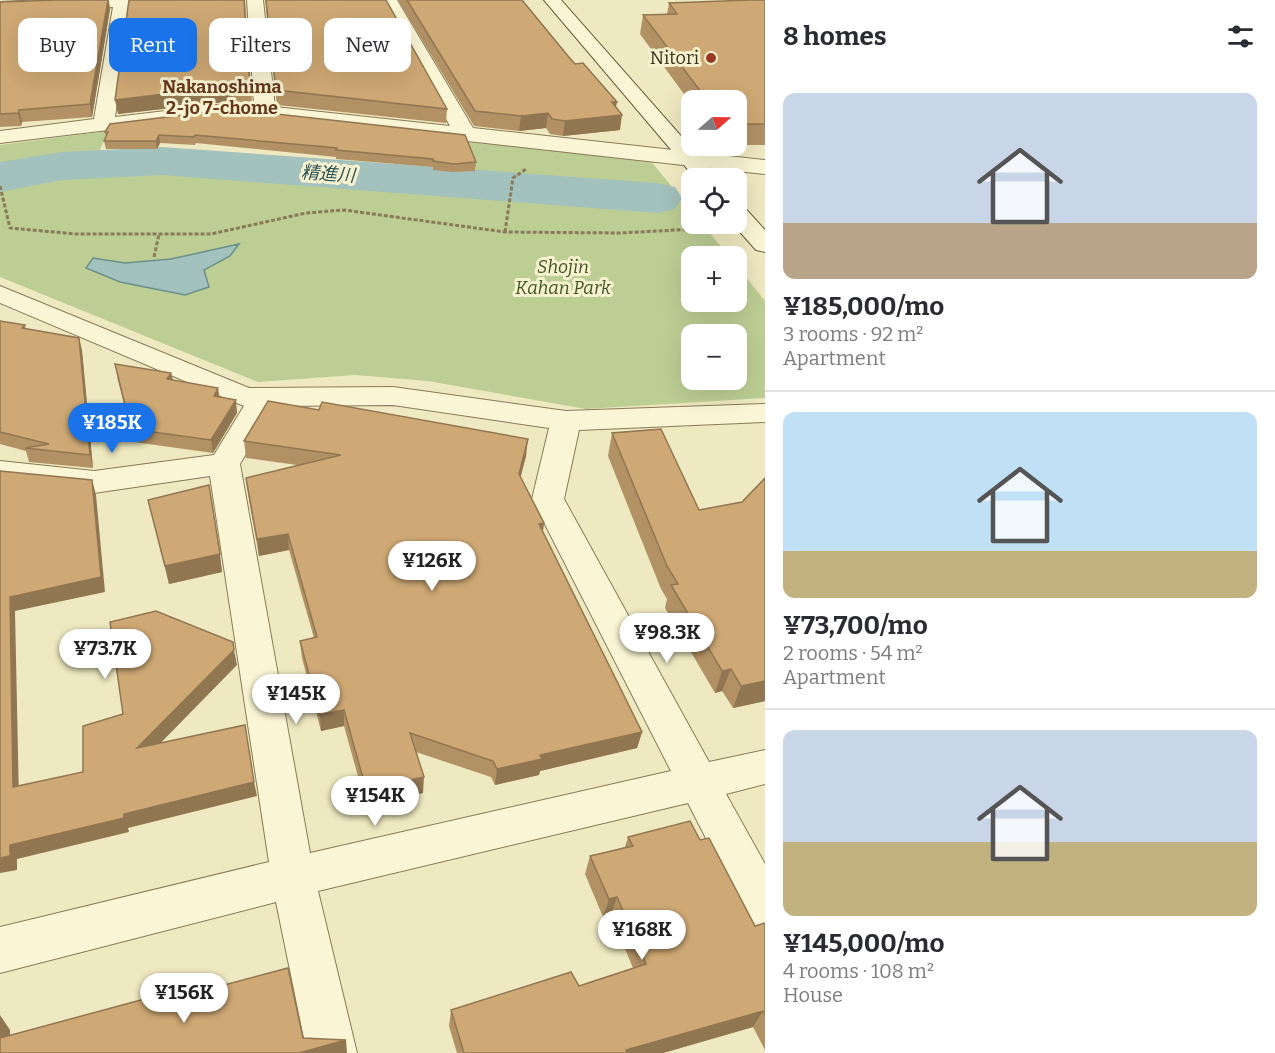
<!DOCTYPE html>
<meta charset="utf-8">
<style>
body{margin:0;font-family:Bitter,"Noto Sans JP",serif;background:#f7f7f7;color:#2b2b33;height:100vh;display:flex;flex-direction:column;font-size:22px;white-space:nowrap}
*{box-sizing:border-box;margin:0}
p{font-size:20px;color:#7c7c81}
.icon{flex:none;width:33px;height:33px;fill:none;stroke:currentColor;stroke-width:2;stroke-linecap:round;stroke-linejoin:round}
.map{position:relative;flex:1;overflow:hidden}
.sheet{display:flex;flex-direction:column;background:#fff;width:510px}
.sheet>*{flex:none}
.guide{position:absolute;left:18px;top:18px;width:570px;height:54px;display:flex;gap:12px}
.needle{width:39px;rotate:70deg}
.fabs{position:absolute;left:681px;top:90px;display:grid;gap:12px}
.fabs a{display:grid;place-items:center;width:66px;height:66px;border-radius:12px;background:#fff;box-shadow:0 6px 24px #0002;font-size:30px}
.price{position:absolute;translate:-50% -51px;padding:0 14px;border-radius:21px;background:#fff;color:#222;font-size:20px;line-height:39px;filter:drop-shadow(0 2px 3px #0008)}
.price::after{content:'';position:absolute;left:50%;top:36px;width:18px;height:14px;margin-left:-9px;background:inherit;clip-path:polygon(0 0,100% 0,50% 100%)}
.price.selected{background:#1a73e8;color:#fff}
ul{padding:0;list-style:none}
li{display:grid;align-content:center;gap:12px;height:318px;padding:0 18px}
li+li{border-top:2px solid #e1e1e2}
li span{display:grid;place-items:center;height:186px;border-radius:12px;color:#555}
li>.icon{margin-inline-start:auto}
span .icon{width:108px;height:108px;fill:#fffc;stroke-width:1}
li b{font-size:26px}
h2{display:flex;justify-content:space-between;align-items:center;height:72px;padding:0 18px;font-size:26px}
.chip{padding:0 21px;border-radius:12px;background:#fff;box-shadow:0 6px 24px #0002;font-size:21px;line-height:54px}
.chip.selected{background:#1a73e8;color:#fff}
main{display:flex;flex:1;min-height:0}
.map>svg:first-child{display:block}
.green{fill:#bdce94;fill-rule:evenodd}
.water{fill:#a3c1bd;stroke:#6a908c;stroke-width:1.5}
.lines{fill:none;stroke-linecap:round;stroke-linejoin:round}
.river{fill:#a3c1bd;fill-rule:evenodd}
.street-casing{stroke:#897a58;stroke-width:2}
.secondary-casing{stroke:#6b5b3b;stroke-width:2}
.path{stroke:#897a58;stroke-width:3;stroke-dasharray:4 2;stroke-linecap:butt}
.street{fill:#faf5d4;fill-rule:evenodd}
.secondary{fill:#faf5d4;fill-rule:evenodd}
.wall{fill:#b29165}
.shaded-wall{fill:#917652}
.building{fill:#cfa975;stroke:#917652;stroke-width:1.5}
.poi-dot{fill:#9a3826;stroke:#f6f2d0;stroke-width:2}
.labels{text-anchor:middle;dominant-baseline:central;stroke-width:6;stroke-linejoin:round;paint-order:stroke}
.far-poi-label{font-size:18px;fill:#382e1d;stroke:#f6f2d0;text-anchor:end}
.far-neighbourhood-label{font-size:18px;font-weight:bold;fill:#66371b;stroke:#f6f2d0}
.far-water-label{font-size:18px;font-style:italic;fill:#2b5458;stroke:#f6f2d0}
.far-park-label{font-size:18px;font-style:italic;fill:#405522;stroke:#f6f2d0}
</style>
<main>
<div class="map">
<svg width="765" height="1053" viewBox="0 0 765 1053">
<rect width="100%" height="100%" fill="#efe9c1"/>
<path class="green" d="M108,131l-9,21c127,1 253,11 379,24l-10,-34 182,18 41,50 1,14h10l27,32h-37v46h44l1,-36 28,35v97l-179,11 -158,-28 -73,-6 -97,7 -258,-105v-132zM692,334h44v46h-44z"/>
<polygon class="water" points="239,244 230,256 204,270 209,287 185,295 120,282 86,268 93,258 125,263 171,259"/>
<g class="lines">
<polygon class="river" points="162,147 657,183 675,187 682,198 675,209 657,213 162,175 62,180 0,192 0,162 62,152"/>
<g class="street-casing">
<g id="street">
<polygon points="45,0 178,0 176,4 170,5 130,7 115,117 233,103 254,105 247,0 263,0 275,107 450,126 381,0 397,0 473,128 765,160 765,174 233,115 0,143 0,131 94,119 113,7 0,12 0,2"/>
<path d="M0,286l249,102 144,-1 173,24 199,-7v18l-186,8 -15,69 145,263 56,-12v34l-39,10 39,70v65l-16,-6 -61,-120 -370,88 39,162h-50l-31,-151 -276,71v-46l269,-65 -59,-386 -116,17 -94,-10v-22l94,10 120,-16 30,-49 -244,-103zM393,405l156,23 -17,71 139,272 -361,82 -70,-389 34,-58z"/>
</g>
</g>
<g class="secondary-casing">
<g id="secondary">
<polygon points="544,0 561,0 718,178 695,178"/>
<polygon points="736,205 744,207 765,230 765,252 756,250 733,224 736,224"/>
</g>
</g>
<g class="path">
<polyline points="0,186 10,228 76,234 211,234 306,213 344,210 505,232 620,233 714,228"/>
<polyline points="505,232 513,178 526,169"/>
<polyline points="154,257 159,234"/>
</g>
<use href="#street" class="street"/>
<use href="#secondary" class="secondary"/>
</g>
<g class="wall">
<polygon points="57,0 109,0 110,9 92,117 22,122 21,126 0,127 0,2"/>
<polygon points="245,0 252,103 233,101 118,114"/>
<polygon points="265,0 386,0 447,109 446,123 277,105"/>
<polygon points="398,0 522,0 568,56 616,107 620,130 563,136 550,134 546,128 519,131 474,126"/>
<polygon points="765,0 765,145 736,145 736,100 692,100 692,105 640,34 643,15 667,14 669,3"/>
<polygon points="110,124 476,162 475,171 453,172 433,170 433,167 336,159 336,157 196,143 195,145 160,143 157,149 106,149 104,141 106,137 105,132"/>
<polygon points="0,321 25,325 26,329 79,338 82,351 93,468 29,462 26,451 0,444"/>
<polygon points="171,373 173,380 219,397 237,413 213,453 134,442 117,377"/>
<polygon points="612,433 699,510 742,502 765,478 765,701 733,708 722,691 715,693 665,608 667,599 661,589 608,456"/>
<polygon points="244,441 526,456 520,478 544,523 543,532 642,732 637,748 540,771 539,775 495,785 491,777 416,752 423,793 366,805 344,726 321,731 302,658 300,641 314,638 289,550 259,556 248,494 246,478 297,465 246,458"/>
<polygon points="209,485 222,572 169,584 148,500"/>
<polygon points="628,837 700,840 755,926 765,923 765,1050 753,1027 663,1053 457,1053 449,1026 451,1010 579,986 633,968 611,915 603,917 585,874 590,856 625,847"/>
</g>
<g class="shaded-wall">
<polygon points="108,0 110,9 92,117 90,104"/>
<polygon points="231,86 233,101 118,114 115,100"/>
<polygon points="612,102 617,102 614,116 622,115 620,130 563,136 565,121"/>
<polygon points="19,110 22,122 21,126 18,113"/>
<polygon points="548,113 546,128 519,131 521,116"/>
<polygon points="159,135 160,143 157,149 156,141"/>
<polygon points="79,338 82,351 93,468 90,455"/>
<polygon points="171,373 174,386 167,379"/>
<polygon points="218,388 220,401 214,396"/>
<polygon points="236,400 237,413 213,453 211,440"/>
<polygon points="528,439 526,456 517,491 519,474"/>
<polygon points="92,480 96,495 105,592 15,611 19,801 13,787 10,597"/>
<polygon points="544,523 541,540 539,524"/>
<polygon points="288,534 289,550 259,556 257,539"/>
<polygon points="220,554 222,572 169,584 165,566"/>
<polygon points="234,650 237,665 141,763 137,748"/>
<polygon points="731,669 722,691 715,693 722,671"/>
<polygon points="765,681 765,701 733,708 741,686"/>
<polygon points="344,710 344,726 321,731 320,715"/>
<polygon points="642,732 637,748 540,771 539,775 495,785 497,769 540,755"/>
<polygon points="424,777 423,793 366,805 366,789"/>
<polygon points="254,782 257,796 128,828 129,832 17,859 17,870 0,873 0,858 10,845 124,814"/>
<polygon points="617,897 611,915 603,917 609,899"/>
<polygon points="763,1011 753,1027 663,1053 624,1053 626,1050"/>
<polygon points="0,1015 10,1030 11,1053 0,1038"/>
<polygon points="346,1040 347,1053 299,1053"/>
</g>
<g class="building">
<polygon points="57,0 108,0 90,104 19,110 18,113 0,114 0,2"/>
<polygon points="129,0 244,0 250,88 231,86 115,100"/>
<polygon points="266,0 386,0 447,109 276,90"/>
<polygon points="407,0 522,0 568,56 575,64 583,63 617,102 612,102 622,115 565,121 552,119 548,113 521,116 475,111"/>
<polygon points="750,0 765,0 765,124 736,124 736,100 707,100 643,15 677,14 669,3"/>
<polygon points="232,109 465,135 476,162 454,164 433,161 433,159 336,150 337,148 195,135 194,137 159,135 156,141 104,141 108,132 105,132 110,124"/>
<polygon points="0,321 25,325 22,328 79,338 90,455 25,448 49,444 0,432"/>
<polygon points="115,364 171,373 167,379 218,388 214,396 236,400 211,440 131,429"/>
<polygon points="268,401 319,410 322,402 528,439 519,474 544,523 539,524 642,732 540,755 542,759 497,769 493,761 410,733 424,777 366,789 344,710 320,715 300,641 317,637 288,534 257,539 246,478 341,455 244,441"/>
<polygon points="661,429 699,510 742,502 765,478 765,681 741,686 731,669 722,671 671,585 678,584 667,566 612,433"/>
<polygon points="0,471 92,480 101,577 10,597 13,787 83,772 83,726 123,714 110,622 156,611 233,642 234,650 137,748 245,725 254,782 124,814 124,818 10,845 10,856 0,858"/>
<polygon points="209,485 220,554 165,566 148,500"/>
<polygon points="690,821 700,840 709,838 755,926 765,923 765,1014 763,1011 626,1050 627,1053 464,1053 451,1010 571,972 579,986 646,964 617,897 609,899 590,856 633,846 628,837"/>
<polygon points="288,968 303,1038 346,1040 299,1053 0,1053 0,1038 178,990 179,997"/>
</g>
<circle class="poi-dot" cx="711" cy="58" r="6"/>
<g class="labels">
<g class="far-poi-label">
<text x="699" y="58">Nitori</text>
</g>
<g class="far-neighbourhood-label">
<text x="222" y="87">Nakanoshima<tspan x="222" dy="21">2-jo 7-chome</tspan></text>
</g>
<g class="far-water-label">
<text transform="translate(328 174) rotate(4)">精進川</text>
</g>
<g class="far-park-label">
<text x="563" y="267">Shojin<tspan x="563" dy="21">Kahan Park</tspan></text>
</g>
</g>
</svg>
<div class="fabs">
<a><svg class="needle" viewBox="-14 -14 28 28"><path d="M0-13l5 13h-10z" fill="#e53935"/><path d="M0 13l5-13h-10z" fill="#7c7c81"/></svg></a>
<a><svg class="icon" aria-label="locate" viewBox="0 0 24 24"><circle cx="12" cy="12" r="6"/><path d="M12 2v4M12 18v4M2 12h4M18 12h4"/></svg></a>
<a>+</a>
<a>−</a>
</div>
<b class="price selected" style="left:112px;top:454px">¥185K</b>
<b class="price" style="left:432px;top:592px">¥126K</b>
<b class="price" style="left:667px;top:664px">¥98.3K</b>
<b class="price" style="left:105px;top:680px">¥73.7K</b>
<b class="price" style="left:296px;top:725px">¥145K</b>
<b class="price" style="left:375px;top:827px">¥154K</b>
<b class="price" style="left:642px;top:961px">¥168K</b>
<b class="price" style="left:184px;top:1024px">¥156K</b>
<div class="guide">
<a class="chip">Buy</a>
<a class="chip selected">Rent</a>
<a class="chip">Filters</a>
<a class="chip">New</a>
</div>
</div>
<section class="sheet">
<h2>8 homes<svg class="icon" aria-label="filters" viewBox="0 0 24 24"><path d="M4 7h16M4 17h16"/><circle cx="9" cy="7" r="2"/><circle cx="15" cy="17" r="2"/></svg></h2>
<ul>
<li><span style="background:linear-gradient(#c9d6e8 70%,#b9a48a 0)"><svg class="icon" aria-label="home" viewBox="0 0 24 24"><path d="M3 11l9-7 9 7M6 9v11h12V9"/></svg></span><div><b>¥185,000/mo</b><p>3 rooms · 92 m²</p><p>Apartment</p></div></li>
<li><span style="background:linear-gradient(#bfe0f5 75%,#c2b280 0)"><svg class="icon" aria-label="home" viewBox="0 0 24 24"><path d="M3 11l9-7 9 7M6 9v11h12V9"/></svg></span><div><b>¥73,700/mo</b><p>2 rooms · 54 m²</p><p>Apartment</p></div></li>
<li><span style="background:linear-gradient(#c9d6e8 60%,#c2b280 0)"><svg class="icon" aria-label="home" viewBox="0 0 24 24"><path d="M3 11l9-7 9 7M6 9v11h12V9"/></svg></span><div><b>¥145,000/mo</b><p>4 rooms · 108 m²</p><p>House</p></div></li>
</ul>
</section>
</main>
